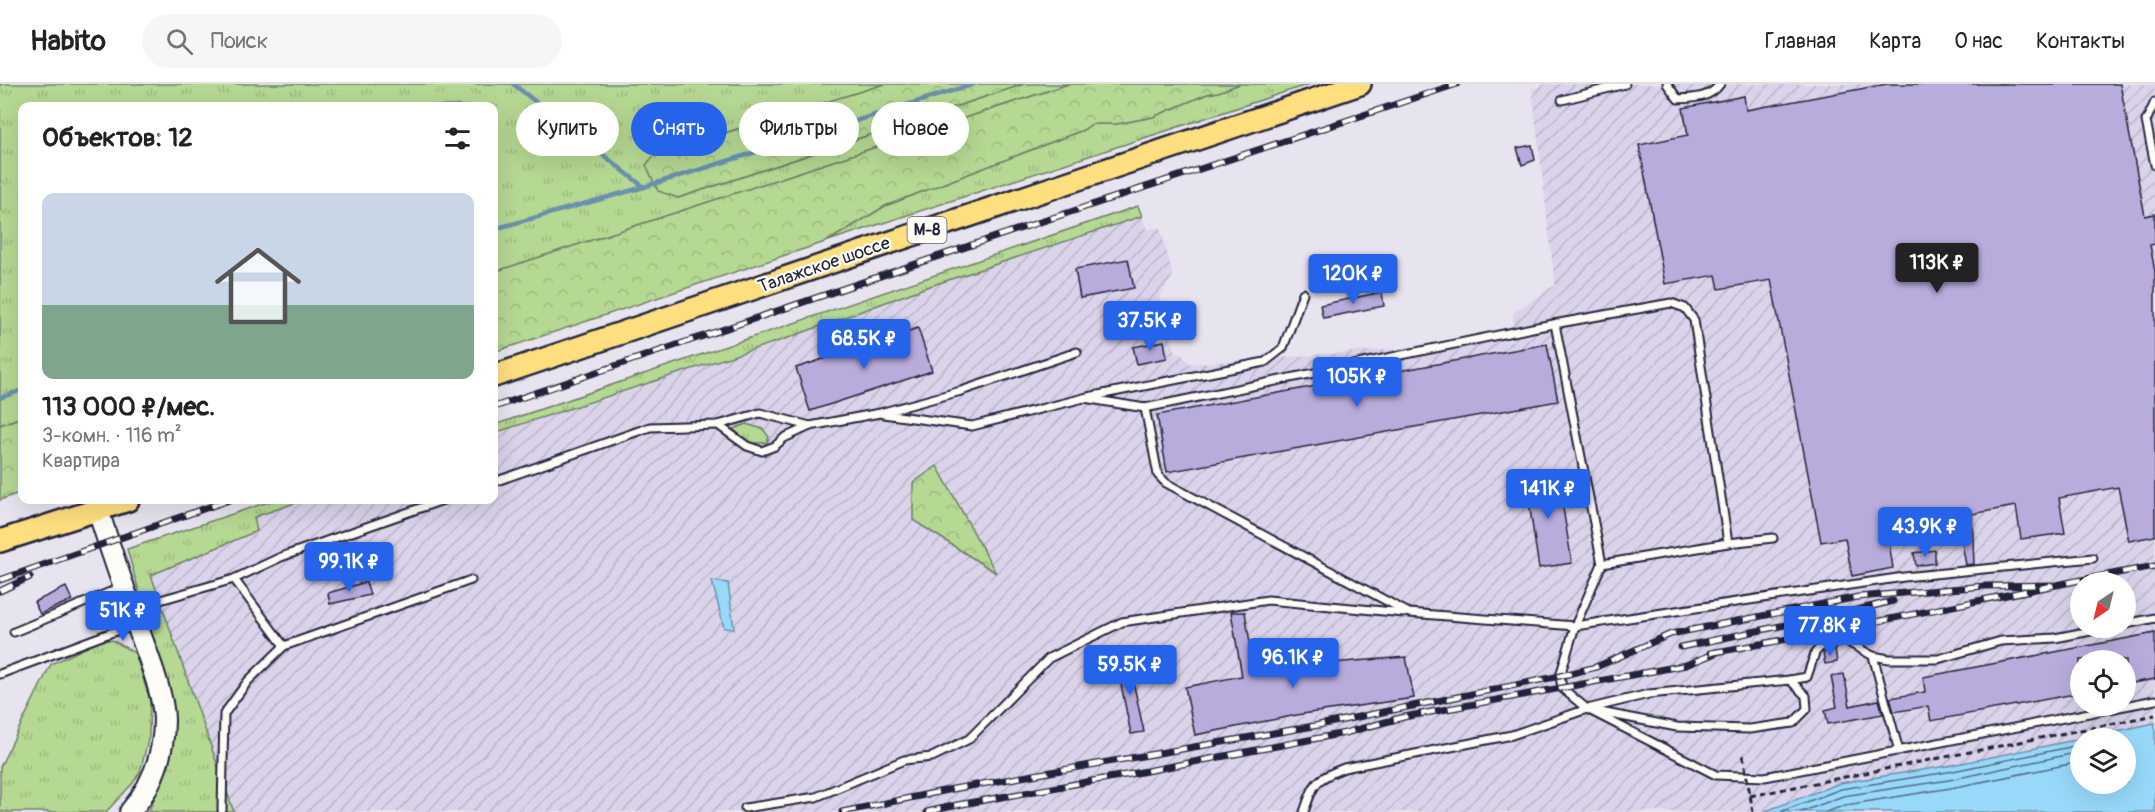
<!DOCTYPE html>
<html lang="ru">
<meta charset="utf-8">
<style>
body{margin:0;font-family:Pangolin,sans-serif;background:#f6f6f6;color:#222;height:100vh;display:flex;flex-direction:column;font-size:22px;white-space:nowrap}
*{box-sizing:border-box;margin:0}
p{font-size:20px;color:#767676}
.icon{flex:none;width:33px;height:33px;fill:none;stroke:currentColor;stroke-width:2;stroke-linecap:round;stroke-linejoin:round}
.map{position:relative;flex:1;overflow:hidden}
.sheet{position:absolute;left:18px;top:18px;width:480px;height:402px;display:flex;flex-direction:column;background:#fff;border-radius:12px;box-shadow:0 6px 24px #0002}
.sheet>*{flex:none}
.top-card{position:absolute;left:516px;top:18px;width:570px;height:54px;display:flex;gap:12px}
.needle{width:39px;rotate:215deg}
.tools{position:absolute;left:2070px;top:488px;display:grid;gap:12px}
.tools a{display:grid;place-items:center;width:66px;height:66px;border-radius:50%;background:#fff;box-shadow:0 6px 24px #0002;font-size:30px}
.price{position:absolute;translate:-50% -51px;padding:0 14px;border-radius:6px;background:#2563eb;color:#fff;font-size:20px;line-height:39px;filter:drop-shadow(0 2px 3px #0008)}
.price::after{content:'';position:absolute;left:50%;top:36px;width:18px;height:14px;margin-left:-9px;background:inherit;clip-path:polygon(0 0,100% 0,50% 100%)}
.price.selected{background:#222;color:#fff}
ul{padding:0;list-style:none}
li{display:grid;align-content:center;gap:12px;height:318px;padding:0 24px}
li span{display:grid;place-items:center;height:186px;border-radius:12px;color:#555}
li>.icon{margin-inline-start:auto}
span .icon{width:108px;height:108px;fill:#fffc;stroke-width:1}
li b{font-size:26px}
h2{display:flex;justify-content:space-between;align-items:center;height:72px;padding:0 24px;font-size:26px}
.chip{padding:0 21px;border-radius:27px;background:#fff;box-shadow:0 6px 24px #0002;font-size:21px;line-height:54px}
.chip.selected{background:#2563eb;color:#fff}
header{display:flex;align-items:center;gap:36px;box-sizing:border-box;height:84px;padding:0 30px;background:#fff;border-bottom:2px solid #e0e0e0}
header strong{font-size:28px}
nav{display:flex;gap:33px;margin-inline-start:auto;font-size:21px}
.search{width:420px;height:54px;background:#f6f6f6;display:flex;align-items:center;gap:15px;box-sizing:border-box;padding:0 21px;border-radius:33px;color:#767676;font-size:22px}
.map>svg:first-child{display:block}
.industrial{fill:url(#industrial-furrows);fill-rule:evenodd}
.grass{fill:url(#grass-tufts);stroke:#6c7d66;stroke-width:1.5}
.forest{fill:url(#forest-crowns);stroke:#6c7d66;stroke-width:1.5}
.water{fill:#98d9fa;stroke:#6990ae;stroke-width:1.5}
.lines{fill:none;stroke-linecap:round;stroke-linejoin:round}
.shore{stroke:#516b87;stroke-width:1.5}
.stream{stroke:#6990ae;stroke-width:4.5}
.building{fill:#b8acdd;stroke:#22223b;stroke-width:1.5}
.lane-casing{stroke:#22223b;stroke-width:11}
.secondary-casing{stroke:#22223b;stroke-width:24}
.primary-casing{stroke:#22223b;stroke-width:26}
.path{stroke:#22223b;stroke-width:3;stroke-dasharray:6 4.5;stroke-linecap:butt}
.lane{stroke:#fdfcf7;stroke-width:7}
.secondary{stroke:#fdfcf7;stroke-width:20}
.primary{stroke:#fedf80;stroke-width:21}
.rail-casing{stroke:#22223b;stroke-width:7}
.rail{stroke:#fdfcf7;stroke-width:4.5;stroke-dasharray:14;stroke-linecap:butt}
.path-bridge{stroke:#22223b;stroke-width:3;stroke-dasharray:6 4.5;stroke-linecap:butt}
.labels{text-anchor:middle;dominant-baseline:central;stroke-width:4.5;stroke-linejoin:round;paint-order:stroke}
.shield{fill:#fdfcf7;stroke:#646373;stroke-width:1.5}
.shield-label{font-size:16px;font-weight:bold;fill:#22223b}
.street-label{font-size:18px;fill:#22223b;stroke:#fdfcf7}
</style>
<header>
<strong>Habito</strong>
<div class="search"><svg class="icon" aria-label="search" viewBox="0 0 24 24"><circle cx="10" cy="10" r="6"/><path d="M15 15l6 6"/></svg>Поиск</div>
<nav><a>Главная</a><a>Карта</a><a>О нас</a><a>Контакты</a></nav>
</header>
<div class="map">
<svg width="2155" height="728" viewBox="0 0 2155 728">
<defs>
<pattern id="industrial-furrows" width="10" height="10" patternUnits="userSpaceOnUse" patternTransform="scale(1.5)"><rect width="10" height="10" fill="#dad3ea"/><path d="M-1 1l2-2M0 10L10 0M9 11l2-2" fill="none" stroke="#bbb5ca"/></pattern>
<pattern id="grass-tufts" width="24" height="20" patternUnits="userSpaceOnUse" patternTransform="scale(1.5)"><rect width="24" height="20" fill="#b5d892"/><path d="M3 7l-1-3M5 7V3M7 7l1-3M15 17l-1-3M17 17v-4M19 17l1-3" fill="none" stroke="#9bb97f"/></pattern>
<pattern id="forest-crowns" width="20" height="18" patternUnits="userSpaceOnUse" patternTransform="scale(1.5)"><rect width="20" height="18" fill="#b5d892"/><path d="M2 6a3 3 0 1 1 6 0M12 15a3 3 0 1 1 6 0" fill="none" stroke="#9bb97f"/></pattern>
</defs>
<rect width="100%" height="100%" fill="#e8e4ef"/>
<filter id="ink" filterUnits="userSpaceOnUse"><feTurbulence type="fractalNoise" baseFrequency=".0167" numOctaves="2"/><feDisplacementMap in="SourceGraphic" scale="12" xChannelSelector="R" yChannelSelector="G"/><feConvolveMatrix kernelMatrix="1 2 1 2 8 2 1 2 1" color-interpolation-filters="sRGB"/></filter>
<g filter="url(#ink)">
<path class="industrial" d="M1546,0h609v639l-208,43 -107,17 -77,29h-1529l-84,-237 107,-43 -3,-15 50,-17h190v-67l294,-95 139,-51 215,-71 5,14 13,-3 13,49 -14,21 17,56 5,1 10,10 323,-24 -1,-27 42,-28 -23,-196zM2080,498h46v45h-46zM2080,576h46v45h-46z"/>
<g class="grass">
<polygon points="0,0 885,0 676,64 653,73 678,114 1024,0 1069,0 494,188 494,22 22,22 22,333 0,341"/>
<polygon points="1240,0 1310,0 828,157 885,122 1083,46 1092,40 1116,40 1153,33 1207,10 1218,8"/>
<polygon points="1138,122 1142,132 927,203 788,254 494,349 494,341"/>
<path d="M746,340l17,5 6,8 -2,5c-15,4 -23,-3 -34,-13z"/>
<polygon points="274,416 304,416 254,433 257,447 151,491 234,728 148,728 163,697 172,655 162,589 127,465"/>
<polygon points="112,556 135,569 150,616 149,652 140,688 133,699 106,728 0,728 0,683 51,580 100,557"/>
</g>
<g class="forest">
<polygon points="885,0 1024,0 678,114 658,107 646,81 653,73 676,64"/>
<polygon points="1069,0 1240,0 1218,8 1207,10 1153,33 1116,40 1092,40 1083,46 885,122 828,157 494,268 494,188"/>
<polygon points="22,333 22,408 0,416 0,341"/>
<polygon points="937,382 996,489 913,436 913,399"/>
</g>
<g class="water">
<polygon points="712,497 728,499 734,545 724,544"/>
<polygon points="2155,639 2155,728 1763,728 1840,699 1947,682 2080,655 2080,699 2126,699 2126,654 2083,654"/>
</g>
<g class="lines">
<g class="shore">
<polyline points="1780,728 1841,705 1948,688 2080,661"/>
<polyline points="1801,728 1843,712 1949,696 2080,668"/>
<polyline points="1826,728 1846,721 1951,704 2080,678"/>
</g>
<g class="stream">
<polyline points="513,0 644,103"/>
<polyline points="494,145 644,103 974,0"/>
<polyline points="0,314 22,306"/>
</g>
</g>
<g class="building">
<polygon points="1887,0 2120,0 2145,132 2155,130 2155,160 2150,161 2155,188 2155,452 2129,457 2118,403 2059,414 2065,449 2021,455 2016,422 1972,430 1974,480 1966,481 1957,433 1887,446 1893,484 1852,492 1845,454 1821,458 1771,196 1719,205 1716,191 1665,200 1639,61 1688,51 1683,24 1744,12 1746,26"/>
<polygon points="1532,61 1535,76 1522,81 1517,64"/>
<polygon points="1128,175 1134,204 1080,214 1075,185"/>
<polygon points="1382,208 1384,222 1323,234 1320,221"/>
<polygon points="918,244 932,287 810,327 796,284"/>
<polygon points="1164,257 1167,274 1137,280 1133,263"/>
<polygon points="1547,260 1558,317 1167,388 1157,331"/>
<polygon points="1557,388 1572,479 1539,484 1525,393"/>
<polygon points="1935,466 1935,479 1916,482 1914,469"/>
<polygon points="366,498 370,511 330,520 328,509"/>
<polygon points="66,503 72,516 40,530 34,518"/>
<polygon points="1231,528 1245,528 1255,590 1293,582 1406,573 1414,614 1302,630 1195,651 1185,603 1242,592"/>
<polygon points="2155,549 2155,595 2126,600 2126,576 2080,576 2080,609 1931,637 1928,622 1894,628 1890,614 1925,608 1923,593"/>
<polygon points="1835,565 1837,578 1825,580 1823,569"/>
<polygon points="1128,574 1144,648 1131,650 1116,576"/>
<polygon points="1844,590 1850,622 1879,616 1883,630 1828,640 1825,626 1837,623 1831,592"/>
</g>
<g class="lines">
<g class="lane-casing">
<g id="lane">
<path d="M1667,0l11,15c17,-1 32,-1 42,-15"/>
<polyline points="1562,16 1625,0"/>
<polyline points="2155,18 2146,37 2155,81"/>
<polyline points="1555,240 1602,480 1575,542 1560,592 1562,604 1587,625 1716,691 1765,693 2155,616"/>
<polyline points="1084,314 1145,324 1537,243 1671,219 1685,224 1694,236 1728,459 1602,480"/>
<polyline points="1145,324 1158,391 1166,399 1409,529 1575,542 1904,493 2093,474"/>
<polyline points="883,330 972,342 1088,313 1265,278 1283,264 1303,209"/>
<polyline points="718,341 747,362 762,367 775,362 784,354 810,342"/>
<polyline points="494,398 650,343 718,341 760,329 810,342 880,329 961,307 1077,268"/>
<polyline points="1728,459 1773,454"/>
<polyline points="234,495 284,562 471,496"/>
<polyline points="132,524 234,495 281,473 443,416"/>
<polyline points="2126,540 2155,534"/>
<polyline points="14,548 122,503"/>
<polyline points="1873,572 1899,667"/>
<polyline points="0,590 110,549 135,542"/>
<polyline points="1790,596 1807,593 1815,569 1822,561 1846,557 1873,572 1889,575 1938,575 2001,557 2055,554 2111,543"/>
<polyline points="745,724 816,713 904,676 932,673 969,655 1049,574 1122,538 1268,516 1404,529"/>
<polyline points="222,726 224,630 248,597 284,562"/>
<path d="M1304,728c10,-29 11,-33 40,-44l168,-33 75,-26 62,-15 141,-14 16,16 1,13 -14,14 -43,6 -73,-2 -82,-16"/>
</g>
</g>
<g class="secondary-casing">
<path id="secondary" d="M98,426c13,42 28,84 43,126 8,22 23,61 23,84 0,34 -12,66 -34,92"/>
</g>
<g class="primary-casing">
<g id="primary">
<polyline points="494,292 1360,0"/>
<polyline points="0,457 128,416"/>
</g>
</g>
<polyline class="path" points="1750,712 2155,631"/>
<use href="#lane" class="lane"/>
<use href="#secondary" class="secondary"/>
<use href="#primary" class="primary"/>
<g class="rail-casing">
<g id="rail">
<polyline points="494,323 1019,145 1457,0"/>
<polyline points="0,496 229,416"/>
<polyline points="0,507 30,493"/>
<polyline points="1681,563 1861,525 1893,517"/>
<path d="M1710,569c149,-25 296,-60 445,-87"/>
<polyline points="842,728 953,705 1314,642 1560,592 1596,583 1671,550 1858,513 1985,502 2051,501"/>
<polyline points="927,728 957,721 1131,690 1345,649 1404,633 1686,581 1718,568"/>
</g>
</g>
<use href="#rail" class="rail"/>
<polyline class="path-bridge" points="1743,671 1753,728"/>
</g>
</g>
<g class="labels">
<rect class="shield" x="907.5" y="133" width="39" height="26" rx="4.5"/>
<g class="shield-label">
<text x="927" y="146">М-8</text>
</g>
<g class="street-label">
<text transform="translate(824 181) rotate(-19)">Талажское шоссе</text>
</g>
</g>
</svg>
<div class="tools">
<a><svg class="needle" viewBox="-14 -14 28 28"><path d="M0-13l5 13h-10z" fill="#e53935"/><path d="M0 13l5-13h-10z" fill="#767676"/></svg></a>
<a><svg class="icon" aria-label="locate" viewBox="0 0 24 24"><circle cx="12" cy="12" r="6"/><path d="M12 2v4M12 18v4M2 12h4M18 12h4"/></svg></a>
<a><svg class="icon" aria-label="layers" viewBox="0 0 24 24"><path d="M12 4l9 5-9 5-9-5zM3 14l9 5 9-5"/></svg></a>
</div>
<b class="price selected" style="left:1937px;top:210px">113K ₽</b>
<b class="price" style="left:1353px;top:221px">120K ₽</b>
<b class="price" style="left:1150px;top:268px">37.5K ₽</b>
<b class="price" style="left:864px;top:286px">68.5K ₽</b>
<b class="price" style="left:1357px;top:324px">105K ₽</b>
<b class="price" style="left:1548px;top:436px">141K ₽</b>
<b class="price" style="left:1925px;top:474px">43.9K ₽</b>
<b class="price" style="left:349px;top:509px">99.1K ₽</b>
<b class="price" style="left:123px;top:558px">51K ₽</b>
<b class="price" style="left:1830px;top:573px">77.8K ₽</b>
<b class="price" style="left:1293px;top:605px">96.1K ₽</b>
<b class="price" style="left:1130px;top:612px">59.5K ₽</b>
<div class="top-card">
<a class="chip">Купить</a>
<a class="chip selected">Снять</a>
<a class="chip">Фильтры</a>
<a class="chip">Новое</a>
</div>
<section class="sheet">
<h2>Объектов: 12<svg class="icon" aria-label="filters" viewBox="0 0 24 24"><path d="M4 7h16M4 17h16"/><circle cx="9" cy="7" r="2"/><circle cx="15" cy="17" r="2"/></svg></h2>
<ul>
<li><span style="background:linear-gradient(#c9d6e8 60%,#7fa58c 0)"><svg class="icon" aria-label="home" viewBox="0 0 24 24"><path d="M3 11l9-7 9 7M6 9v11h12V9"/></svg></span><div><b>113 000 ₽/мес.</b><p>3-комн. · 116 m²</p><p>Квартира</p></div></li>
</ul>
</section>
</div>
